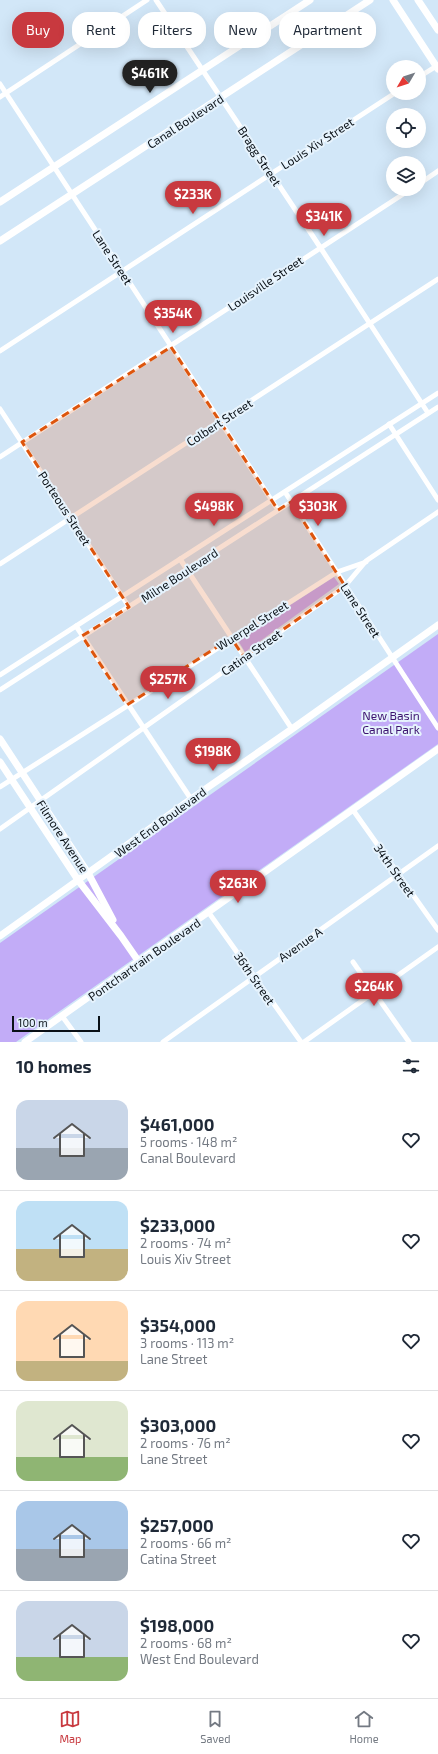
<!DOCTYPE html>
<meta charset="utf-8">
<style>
body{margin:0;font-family:"Exo 2",sans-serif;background:#f2f2f3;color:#1f2937;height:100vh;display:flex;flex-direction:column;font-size:15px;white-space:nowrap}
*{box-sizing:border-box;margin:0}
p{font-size:13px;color:#747a83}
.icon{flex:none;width:22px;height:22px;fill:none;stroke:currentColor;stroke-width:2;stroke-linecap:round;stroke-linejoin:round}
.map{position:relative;height:1042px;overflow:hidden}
.drawer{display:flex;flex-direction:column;background:#fff;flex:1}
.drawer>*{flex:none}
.banner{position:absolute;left:12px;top:12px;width:414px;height:36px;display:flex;gap:8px}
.needle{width:26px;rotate:231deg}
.tools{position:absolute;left:386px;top:60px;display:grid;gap:8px}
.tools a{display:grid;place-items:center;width:40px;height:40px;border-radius:50%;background:#fff;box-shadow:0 4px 16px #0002;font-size:20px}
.scale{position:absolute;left:12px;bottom:10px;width:88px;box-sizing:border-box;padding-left:4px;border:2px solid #0a1117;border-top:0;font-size:11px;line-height:14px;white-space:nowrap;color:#0a1117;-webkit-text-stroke:3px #e6f3fd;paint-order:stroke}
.price{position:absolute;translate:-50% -34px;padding:0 9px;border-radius:14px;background:#c8393f;color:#fff;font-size:13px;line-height:26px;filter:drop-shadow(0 1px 2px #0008)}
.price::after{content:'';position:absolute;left:50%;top:24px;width:12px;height:9px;margin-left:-6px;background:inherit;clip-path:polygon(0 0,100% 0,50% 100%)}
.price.active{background:#222;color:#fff}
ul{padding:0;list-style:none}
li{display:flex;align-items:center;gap:12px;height:100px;padding:0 16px}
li+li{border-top:1px solid #e0e1e3}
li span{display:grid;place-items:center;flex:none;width:112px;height:80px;border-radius:12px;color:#555}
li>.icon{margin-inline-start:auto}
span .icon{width:48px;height:48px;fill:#fffc;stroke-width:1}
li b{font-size:17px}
h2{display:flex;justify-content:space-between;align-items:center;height:48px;padding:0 16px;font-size:17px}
.chip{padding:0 14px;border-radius:16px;background:#fff;box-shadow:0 4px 16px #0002;font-size:14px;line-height:36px}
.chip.active{background:#c8393f;color:#fff}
.menu{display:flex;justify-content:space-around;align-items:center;height:56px;border-top:1px solid #e0e1e3;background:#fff;font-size:11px;color:#747a83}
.menu a{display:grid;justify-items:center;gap:2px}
.menu .active{color:#c8393f}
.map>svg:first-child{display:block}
.green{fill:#c2acf7}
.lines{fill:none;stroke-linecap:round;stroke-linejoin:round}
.street{stroke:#fff;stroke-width:5}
.secondary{stroke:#fff;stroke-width:7}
.marked{fill:#dd550d;fill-opacity:0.2;stroke:#dd550d;stroke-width:3;stroke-dasharray:8 5;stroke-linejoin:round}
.labels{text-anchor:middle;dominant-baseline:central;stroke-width:4;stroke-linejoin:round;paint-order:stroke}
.street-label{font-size:12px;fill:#0a1117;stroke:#e6f3fd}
.park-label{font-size:12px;fill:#3c126f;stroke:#e6f3fd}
</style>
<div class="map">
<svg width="438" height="1042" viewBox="0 0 438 1042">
<rect width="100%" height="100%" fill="#d2e7f8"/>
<g class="green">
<polygon points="334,577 339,584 245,652 237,639"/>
<polygon points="438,634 438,744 16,1042 0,1042 0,943"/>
</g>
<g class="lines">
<g class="street">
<polyline points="156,0 320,247 428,413"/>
<polyline points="419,77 438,65"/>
<polyline points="0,84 278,510"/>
<polyline points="0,97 147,0"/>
<polyline points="419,184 438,171"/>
<polyline points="0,351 395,93"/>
<polyline points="0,409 129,607"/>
<polyline points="389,424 438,500"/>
<polyline points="0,457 411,189"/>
<polyline points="285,492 438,728"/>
<polyline points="180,559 292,729"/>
<polyline points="0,564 438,279"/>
<polyline points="76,626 191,799"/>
<polyline points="0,675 438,393"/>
<polyline points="0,690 438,407"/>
<polyline points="0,787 337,572 366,562"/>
<polyline points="353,810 438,930"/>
<polyline points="0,829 345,586 366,561 438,512"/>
<polyline points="209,913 301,1042"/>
<polyline points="353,962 409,1042"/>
<polyline points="62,1016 81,1042"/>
<polyline points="163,1042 438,846"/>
<polyline points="304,1042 438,947"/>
</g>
<g class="secondary">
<polyline points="393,0 438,69"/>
<polyline points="418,0 438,30"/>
<polyline points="0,202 310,0"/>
<polyline points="0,241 370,0"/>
<polyline points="0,739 88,873 113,920"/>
<polyline points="0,762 78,880 121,936 139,962"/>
<polyline points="0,936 191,799 292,729 438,625"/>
<polyline points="25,1042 438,749"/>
</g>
</g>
<path class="marked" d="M171,347l107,163 13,-8 54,84 -101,71 -13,-19 -104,67 -45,-69 47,-29 -107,-165z"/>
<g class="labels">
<g class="street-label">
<text transform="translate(185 121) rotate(-33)">Canal Boulevard</text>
<text transform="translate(317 143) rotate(-33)">Louis Xiv Street</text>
<text transform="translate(260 156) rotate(57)">Bragg Street</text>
<text transform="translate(113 257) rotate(57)">Lane Street</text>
<text transform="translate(265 283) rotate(-34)">Louisville Street</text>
<text transform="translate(219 422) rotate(-33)">Colbert Street</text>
<text transform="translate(65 508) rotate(57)">Porteous Street</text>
<text transform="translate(179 575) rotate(-33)">Milne Boulevard</text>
<text transform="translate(361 610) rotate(57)">Lane Street</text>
<text transform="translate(252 625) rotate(-32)">Wuerpel Street</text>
<text transform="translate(251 652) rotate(-35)">Catina Street</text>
<text transform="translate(160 822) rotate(-36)">West End Boulevard</text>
<text transform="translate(63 836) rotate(57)">Filmore Avenue</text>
<text transform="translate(395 870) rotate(55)">34th Street</text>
<text transform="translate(300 944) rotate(-35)">Avenue A</text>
<text transform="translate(144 959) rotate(-35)">Pontchartrain Boulevard</text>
<text transform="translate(255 978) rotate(55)">36th Street</text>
</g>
<g class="park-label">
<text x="391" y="715">New Basin<tspan x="391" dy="14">Canal Park</tspan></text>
</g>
</g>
</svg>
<div class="tools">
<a><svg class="needle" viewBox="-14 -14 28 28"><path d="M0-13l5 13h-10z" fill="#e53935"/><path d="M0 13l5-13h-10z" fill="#747a83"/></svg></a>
<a><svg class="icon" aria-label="locate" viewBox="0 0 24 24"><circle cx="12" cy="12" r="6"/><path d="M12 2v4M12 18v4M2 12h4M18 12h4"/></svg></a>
<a><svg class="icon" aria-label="layers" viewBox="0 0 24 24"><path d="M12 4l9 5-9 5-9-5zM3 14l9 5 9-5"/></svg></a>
</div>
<div class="scale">100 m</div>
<b class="price active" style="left:150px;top:94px">$461K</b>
<b class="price" style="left:193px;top:215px">$233K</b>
<b class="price" style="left:324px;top:237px">$341K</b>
<b class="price" style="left:173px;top:334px">$354K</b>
<b class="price" style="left:214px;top:527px">$498K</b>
<b class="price" style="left:318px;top:527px">$303K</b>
<b class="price" style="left:168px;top:700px">$257K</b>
<b class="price" style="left:213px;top:772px">$198K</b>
<b class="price" style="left:238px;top:904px">$263K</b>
<b class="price" style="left:374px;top:1007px">$264K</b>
<div class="banner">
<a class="chip active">Buy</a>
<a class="chip">Rent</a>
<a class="chip">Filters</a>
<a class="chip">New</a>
<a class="chip">Apartment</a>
</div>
</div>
<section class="drawer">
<h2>10 homes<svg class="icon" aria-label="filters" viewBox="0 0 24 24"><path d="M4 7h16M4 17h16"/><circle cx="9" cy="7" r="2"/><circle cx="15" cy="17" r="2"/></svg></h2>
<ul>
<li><span style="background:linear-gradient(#c9d6e8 60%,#9aa5b1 0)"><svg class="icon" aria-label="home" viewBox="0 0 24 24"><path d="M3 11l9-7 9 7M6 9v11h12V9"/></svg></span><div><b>$461,000</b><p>5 rooms · 148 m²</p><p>Canal Boulevard</p></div><svg class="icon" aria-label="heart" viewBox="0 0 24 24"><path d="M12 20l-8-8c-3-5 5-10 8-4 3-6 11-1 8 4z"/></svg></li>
<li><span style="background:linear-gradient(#bfe0f5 60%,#c2b280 0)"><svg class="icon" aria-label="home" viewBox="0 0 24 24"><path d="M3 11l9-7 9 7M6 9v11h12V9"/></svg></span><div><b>$233,000</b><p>2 rooms · 74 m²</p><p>Louis Xiv Street</p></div><svg class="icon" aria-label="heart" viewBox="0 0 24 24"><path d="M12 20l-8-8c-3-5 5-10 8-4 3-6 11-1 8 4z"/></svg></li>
<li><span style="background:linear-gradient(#ffd9b3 75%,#c2b280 0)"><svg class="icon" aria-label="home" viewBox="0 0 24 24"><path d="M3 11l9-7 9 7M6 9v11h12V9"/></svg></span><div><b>$354,000</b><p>3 rooms · 113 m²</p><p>Lane Street</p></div><svg class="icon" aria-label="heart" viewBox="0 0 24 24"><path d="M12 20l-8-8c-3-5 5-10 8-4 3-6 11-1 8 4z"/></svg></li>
<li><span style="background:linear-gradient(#dfe7d0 70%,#8fb573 0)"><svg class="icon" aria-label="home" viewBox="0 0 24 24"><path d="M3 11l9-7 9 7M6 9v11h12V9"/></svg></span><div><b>$303,000</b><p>2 rooms · 76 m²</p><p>Lane Street</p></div><svg class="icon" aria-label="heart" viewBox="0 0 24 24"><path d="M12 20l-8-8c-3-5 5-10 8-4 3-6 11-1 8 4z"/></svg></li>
<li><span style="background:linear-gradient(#a9c7e8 60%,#9aa5b1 0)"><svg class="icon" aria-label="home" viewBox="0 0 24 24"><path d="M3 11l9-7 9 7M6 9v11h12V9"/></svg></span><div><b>$257,000</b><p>2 rooms · 66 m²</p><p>Catina Street</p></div><svg class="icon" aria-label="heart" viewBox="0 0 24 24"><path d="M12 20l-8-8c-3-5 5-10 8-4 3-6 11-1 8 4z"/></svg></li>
<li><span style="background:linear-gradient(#c9d6e8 70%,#8fb573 0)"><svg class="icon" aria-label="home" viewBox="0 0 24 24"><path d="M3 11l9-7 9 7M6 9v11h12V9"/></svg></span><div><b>$198,000</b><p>2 rooms · 68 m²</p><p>West End Boulevard</p></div><svg class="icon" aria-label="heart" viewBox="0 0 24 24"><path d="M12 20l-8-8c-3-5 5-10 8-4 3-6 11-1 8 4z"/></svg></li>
</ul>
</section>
<nav class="menu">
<a class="active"><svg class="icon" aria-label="map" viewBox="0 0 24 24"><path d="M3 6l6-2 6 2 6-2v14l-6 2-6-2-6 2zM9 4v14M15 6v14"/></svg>Map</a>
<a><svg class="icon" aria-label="saved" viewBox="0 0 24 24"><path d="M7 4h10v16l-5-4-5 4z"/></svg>Saved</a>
<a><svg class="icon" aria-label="home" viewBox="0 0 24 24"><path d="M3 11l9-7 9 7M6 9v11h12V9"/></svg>Home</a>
</nav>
